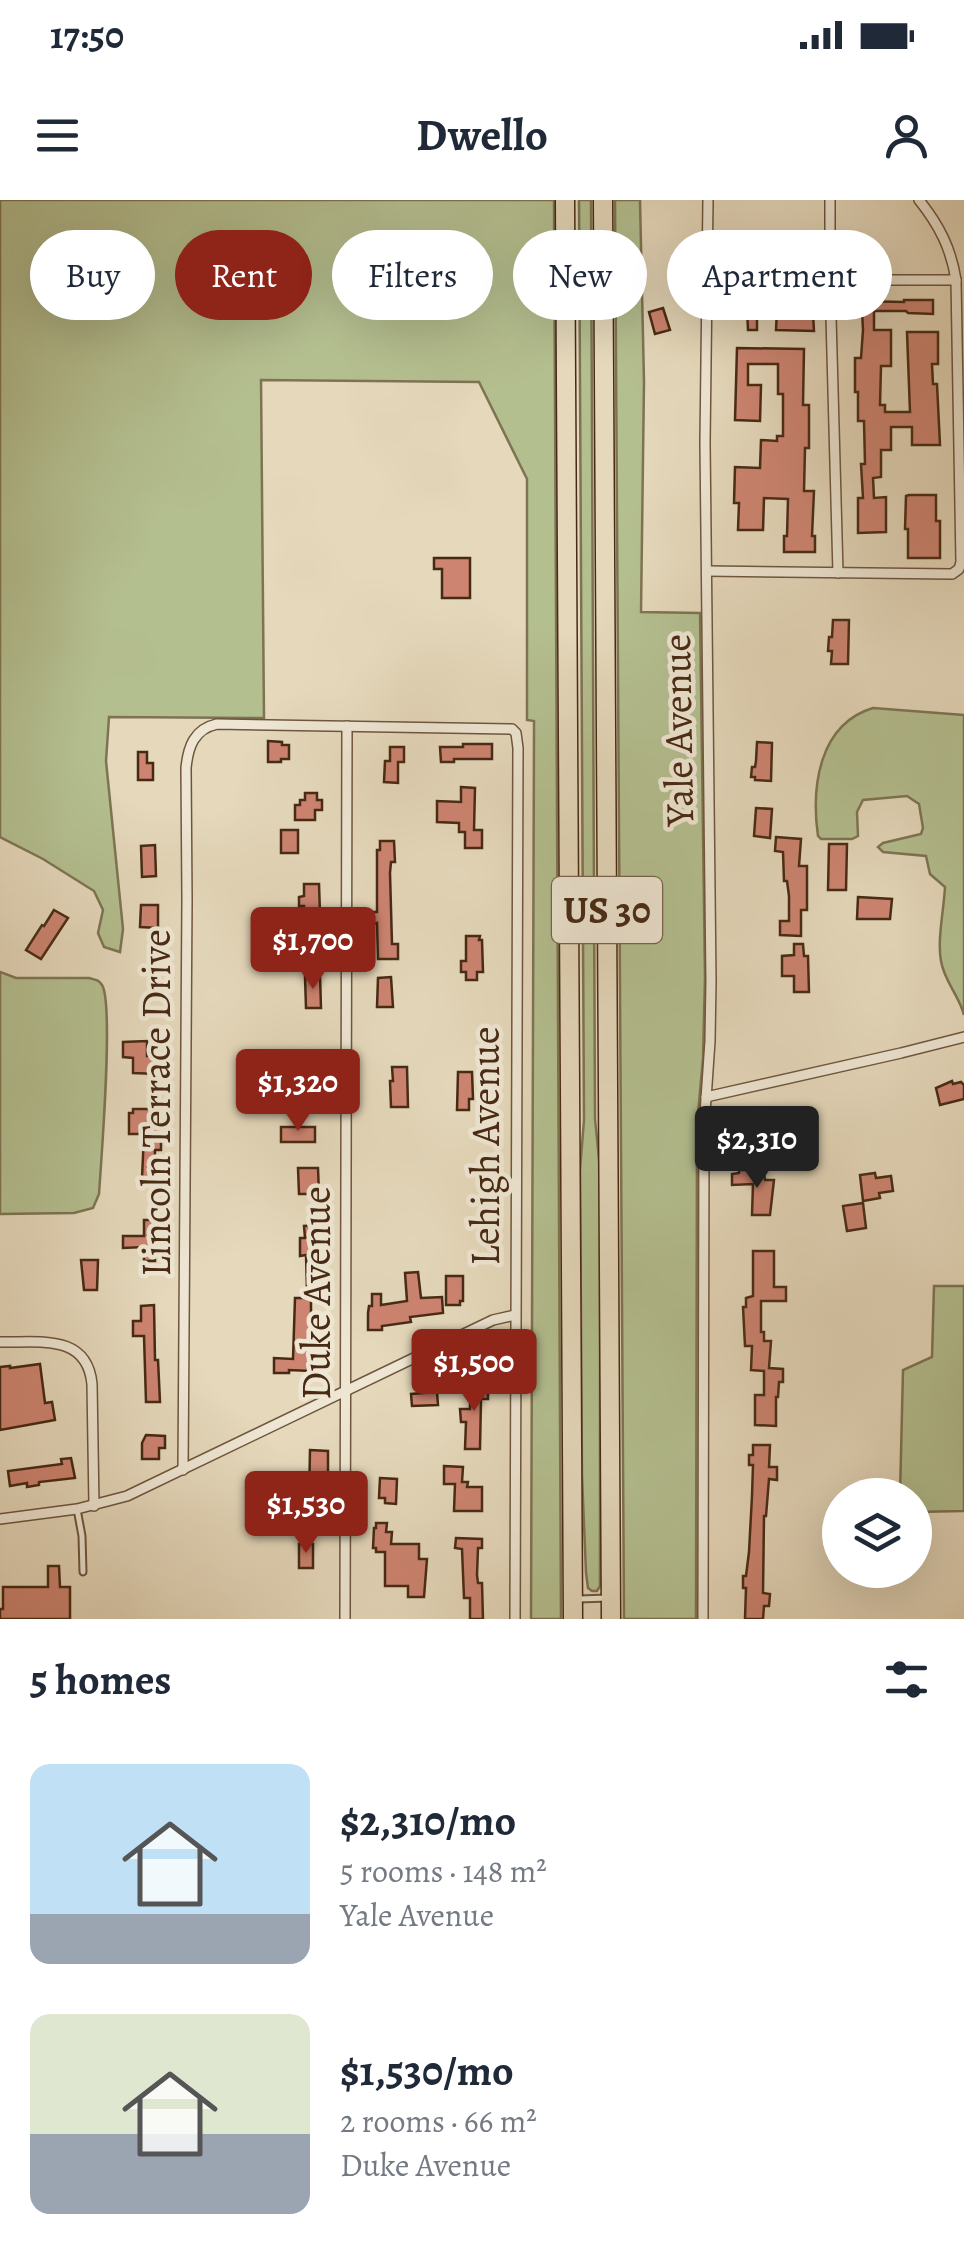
<!DOCTYPE html>
<meta charset="utf-8">
<style>
body{margin:0;font-family:Alegreya,serif;background:#f2f2f3;color:#1f2937;height:100vh;display:flex;flex-direction:column;font-size:38px;white-space:nowrap}
*{box-sizing:border-box;margin:0}
p{font-size:32px;color:#747a83}
.icon{flex:none;width:55px;height:55px;fill:none;stroke:currentColor;stroke-width:2;stroke-linecap:round;stroke-linejoin:round}
.map{position:relative;height:1419px;overflow:hidden}
.sheet{display:flex;flex-direction:column;background:#fff;flex:1}
.sheet>*{flex:none}
.top-card{position:absolute;left:30px;top:30px;width:905px;height:90px;display:flex;gap:20px}
.buttons{position:absolute;left:822px;top:1278px;display:grid;gap:20px}
.buttons a{display:grid;place-items:center;width:110px;height:110px;border-radius:50%;background:#fff;box-shadow:0 10px 40px #0002;font-size:50px}
.price{position:absolute;translate:-50% -85px;padding:0 22px;border-radius:10px;background:#8f2418;color:#fff;font-size:32px;line-height:65px;filter:drop-shadow(0 2px 5px #0008)}
.price::after{content:'';position:absolute;left:50%;top:60px;width:30px;height:22px;margin-left:-15px;background:inherit;clip-path:polygon(0 0,100% 0,50% 100%)}
.price.current{background:#222;color:#fff}
ul{padding:0;list-style:none}
li{display:flex;align-items:center;gap:30px;height:250px;padding:0 30px}
li span{display:grid;place-items:center;flex:none;width:280px;height:200px;border-radius:20px;color:#555}
li>.icon{margin-inline-start:auto}
span .icon{width:120px;height:120px;fill:#fffc;stroke-width:1}
li b{font-size:42px}
h2{display:flex;justify-content:space-between;align-items:center;height:120px;padding:0 30px;font-size:42px}
.pill{padding:0 35px;border-radius:45px;background:#fff;box-shadow:0 10px 40px #0002;font-size:35px;line-height:90px}
.pill.current{background:#8f2418;color:#fff}
.status{display:flex;justify-content:space-between;align-items:center;height:70px;padding:0 50px;background:#fff;direction:ltr}
.status svg{height:28px;fill:currentColor}
header{display:flex;justify-content:space-between;align-items:center;height:130px;padding:0 30px;background:#fff;font-size:45px;font-weight:600}
.map>svg:first-child{display:block}
.green{fill:#b4bf90;stroke:#7e7452;stroke-width:2.5}
.building{fill:#cd8471;stroke:#472a14;stroke-width:2.5}
.lines{fill:none;stroke-linecap:round;stroke-linejoin:round}
.service-casing{stroke:#6e563e;stroke-width:9}
.minor-casing{stroke:#6e563e;stroke-width:12}
.motorway-casing{stroke:#472a14;stroke-width:21}
.service{stroke:#eee6d3;stroke-width:5}
.minor{stroke:#eee6d3;stroke-width:9}
.motorway{stroke:#e5d8bb;stroke-width:18}
.labels{text-anchor:middle;dominant-baseline:central;stroke-width:9;stroke-linejoin:round;paint-order:stroke}
.shield{fill:#eee6d3;stroke:#79624d;stroke-width:2.5}
.shield-label{font-size:38px;font-weight:bold;fill:#472a14}
.street-label{font-size:40px;fill:#472a14;stroke:#eee6d3}
</style>
<div class="status"><b>17:50</b><svg viewBox="0 0 49 12"><path d="M0 12V9h3v3zM5 12V6h3v6zM10 12V3h3v9zM15 12V0h3v12zM26 1h20v11H26zM47 4h2v5h-2z"/></svg></div>
<header><svg class="icon" aria-label="menu" viewBox="0 0 24 24"><path d="M4 6h16M4 12h16M4 18h16"/></svg>Dwello<svg class="icon" aria-label="person" viewBox="0 0 24 24"><circle cx="12" cy="8" r="4"/><path d="M4 21q1-7 8-7t8 7"/></svg></header>
<div class="map">
<svg width="964" height="1419" viewBox="0 0 964 1419">
<rect width="100%" height="100%" fill="#e5d8bb"/>
<filter id="stains"><feTurbulence type="fractalNoise" baseFrequency=".002" numOctaves="4"/><feColorMatrix values="0 0 0 0 .2 0 0 0 0 .09 0 0 0 0 .02 0 0 0 .5 -.17"/></filter>
<radialGradient id="worn" r=".72"><stop offset=".6" stop-color="#630" stop-opacity="0"/><stop offset="1" stop-color="#630" stop-opacity=".3"/></radialGradient>
<g class="green">
<polygon points="0,0 554,0 561,1419 531,1419 534,534 534,521 527,520 527,279 479,182 261,180 264,518 109,517 106,561 123,729 120,752 104,747 98,733 103,710 94,691 43,659 0,637"/>
<polygon points="579,0 591,0 595,919 600,969 600,1386 597,1391 592,1391 588,1388 586,1373 582,1275 580,970 584,920"/>
<polygon points="615,0 640,0 644,182 641,412 700,413 705,777 703,859 697,924 696,1419 624,1419"/>
<path d="M873,508l91,7v300c-5,-20 -20,-34 -23,-54 -4,-21 3,-52 4,-74l-15,-13 -4,-18 -43,-4 -5,-5 5,-4 38,-9 2,-6 -4,-24 -12,-8 -44,4 -6,12 1,24 -6,3h-31l-3,-3c-7,-49 1,-112 55,-128z"/>
<path d="M0,772l16,6h73c6,2 9,1 13,7 12,19 -1,177 -3,209l-6,14 -19,5 -74,1z"/>
<polygon points="934,1086 964,1086 964,1311 915,1312 915,1295 900,1295 903,1170 932,1157"/>
</g>
<g class="building">
<polygon points="734,95 746,95 746,100 772,100 772,97 812,97 814,131 776,130 777,109 757,109 757,130 748,130 747,109 735,109"/>
<polygon points="904,100 933,100 933,114 908,113 906,111 874,111 874,130 891,130 891,166 881,166 880,205 885,205 885,212 910,212 907,132 938,132 938,164 932,164 933,184 937,184 940,245 912,245 912,227 891,227 891,250 881,250 881,277 873,278 874,298 886,297 886,332 858,333 858,298 863,298 861,264 865,264 864,221 858,221 858,192 855,192 855,158 861,158 863,130 862,110 857,110 857,101 904,102"/>
<polygon points="663,108 670,130 655,134 649,112"/>
<polygon points="737,148 804,149 803,205 809,205 809,248 805,248 804,291 814,291 812,336 815,336 815,352 784,352 784,336 787,336 788,299 764,298 763,330 738,330 739,303 734,303 735,267 760,268 761,240 777,241 777,236 783,236 783,194 778,194 778,164 748,164 748,185 761,185 760,221 735,220"/>
<polygon points="909,295 936,295 936,321 940,321 940,358 908,358 908,329 905,329 906,296"/>
<polygon points="434,358 470,358 470,398 442,398 442,369 434,369"/>
<polygon points="833,420 849,420 848,464 831,464 832,451 828,451 829,437 832,437"/>
<polygon points="268,541 282,542 282,545 289,545 289,559 281,559 281,562 268,562"/>
<polygon points="757,542 772,543 771,581 755,580 755,577 751,577 752,567 755,567 756,561"/>
<polygon points="463,544 492,544 492,559 454,559 454,562 441,562 440,547 463,547"/>
<polygon points="390,547 404,547 404,562 398,562 398,583 384,582 385,561 390,561"/>
<polygon points="138,552 147,552 147,563 153,563 153,580 138,580"/>
<polygon points="461,587 475,588 474,630 482,630 482,648 465,648 465,632 459,632 459,623 437,622 437,601 461,602"/>
<polygon points="305,593 317,593 317,600 322,600 322,610 315,610 315,620 295,620 295,605 300,605 300,600 305,600"/>
<polygon points="756,608 772,609 770,638 754,636"/>
<rect x="281" y="630" width="17" height="23"/>
<polygon points="776,637 801,639 799,666 807,666 807,710 801,710 801,736 780,735 780,721 789,721 789,696 787,681 784,681 783,652 775,651"/>
<polygon points="380,641 394,641 395,662 391,662 390,673 392,744 398,744 398,759 378,759 377,723 374,724 373,712 377,712 377,650 380,650"/>
<polygon points="829,644 847,644 846,690 828,690"/>
<polygon points="155,645 156,676 142,677 141,646"/>
<polygon points="304,684 319,684 320,713 304,713 304,706 299,706 299,697 304,696"/>
<polygon points="858,697 892,699 890,719 857,719"/>
<polygon points="141,705 158,705 158,728 140,727"/>
<polygon points="54,710 68,718 41,759 26,750 42,725 44,726"/>
<polygon points="466,736 480,736 479,740 482,740 483,772 477,772 477,780 466,780 466,772 461,772 461,761 466,761"/>
<polygon points="794,744 803,744 804,756 808,756 809,792 794,792 794,776 782,776 782,756 794,755"/>
<polygon points="320,775 321,808 306,808 305,776"/>
<polygon points="391,777 393,807 377,807 378,778"/>
<polygon points="147,841 147,856 165,857 165,868 159,868 159,874 133,873 133,858 123,857 123,842"/>
<polygon points="392,867 407,867 408,907 391,907 390,881 393,881"/>
<polygon points="458,872 472,872 473,899 469,899 469,910 457,910"/>
<polygon points="952,881 953,884 961,882 964,885 964,899 940,905 936,888"/>
<polygon points="133,909 161,909 161,950 155,950 155,978 142,978 144,934 129,934 129,913 133,913"/>
<polygon points="807,925 807,949 792,950 792,942 773,943 773,945 749,946 749,953 738,954 738,947 732,947 732,932 761,931 761,928 771,927 772,930 791,930 791,926"/>
<rect x="281" y="927" width="34" height="15"/>
<polygon points="298,968 318,968 319,994 299,994"/>
<polygon points="739,970 750,970 750,974 764,973 765,980 774,980 770,1015 752,1015 753,984 732,985 732,974 739,973"/>
<polygon points="875,973 876,978 891,976 893,991 879,993 880,998 863,1001 860,975"/>
<polygon points="863,1003 866,1028 847,1031 843,1006"/>
<polygon points="144,1020 155,1020 155,1061 144,1061 144,1047 123,1048 123,1036 144,1036"/>
<polygon points="320,1025 322,1090 307,1090 306,1055 300,1056 300,1038 305,1038 304,1026"/>
<polygon points="753,1051 774,1051 774,1087 786,1087 786,1101 761,1101 761,1132 764,1132 764,1141 771,1141 769,1168 783,1169 783,1182 779,1182 778,1197 776,1197 776,1226 755,1225 755,1195 764,1195 764,1171 751,1170 752,1146 745,1146 743,1107 746,1107 746,1098 753,1096"/>
<polygon points="81,1060 98,1060 97,1090 84,1090"/>
<polygon points="418,1072 421,1098 442,1097 443,1113 410,1117 411,1122 382,1126 382,1130 368,1130 368,1113 369,1106 372,1106 372,1094 381,1094 381,1105 407,1101 405,1073"/>
<polygon points="446,1076 463,1076 463,1101 460,1101 460,1105 446,1105"/>
<polygon points="295,1098 311,1098 311,1171 289,1170 289,1173 274,1173 274,1158 293,1159"/>
<polygon points="154,1105 155,1160 158,1160 160,1202 146,1202 144,1136 133,1136 133,1121 141,1121 141,1106"/>
<polygon points="40,1164 45,1203 52,1202 55,1220 0,1230 0,1167 10,1166 10,1168"/>
<polygon points="470,1180 488,1182 488,1199 481,1199 480,1249 465,1249 466,1222 461,1222 460,1209 470,1209"/>
<polygon points="437,1192 438,1205 412,1206 411,1194"/>
<polygon points="146,1235 165,1236 165,1248 159,1248 159,1259 142,1259 142,1243"/>
<polygon points="753,1245 770,1245 769,1267 777,1267 777,1280 769,1279 766,1316 764,1316 763,1393 770,1394 769,1406 764,1406 763,1419 745,1419 746,1388 743,1388 743,1376 746,1376 749,1352 752,1296 753,1265 749,1265 749,1255 753,1255"/>
<polygon points="310,1250 328,1251 328,1274 324,1274 323,1302 309,1301"/>
<polygon points="71,1258 75,1278 39,1282 39,1285 27,1287 27,1283 10,1286 8,1271 62,1264 61,1259"/>
<polygon points="444,1266 463,1267 462,1282 468,1282 467,1287 482,1287 482,1311 454,1311 455,1284 444,1284"/>
<polygon points="380,1278 397,1279 396,1304 385,1303 385,1298 379,1298"/>
<polygon points="376,1323 387,1323 386,1332 392,1332 391,1344 419,1344 419,1359 427,1359 424,1397 408,1397 408,1386 385,1386 385,1352 376,1352 376,1348 373,1348 374,1328 376,1328"/>
<polygon points="456,1338 482,1339 482,1348 478,1348 477,1375 478,1383 482,1383 483,1419 470,1419 470,1398 464,1398 462,1349 455,1348"/>
<rect x="299" y="1344" width="14" height="24"/>
<polygon points="48,1366 59,1366 60,1387 70,1387 70,1419 0,1419 0,1409 3,1409 3,1387 48,1387"/>
</g>
<g class="lines">
<g class="service-casing">
<g id="service">
<polyline points="77,1309 82,1336 83,1372"/>
<polyline points="579,1399 608,1398"/>
</g>
</g>
<g class="minor-casing">
<g id="minor">
<polyline points="830,0 830,80 838,373"/>
<polyline points="707,86 830,80 956,80"/>
<path d="M707,371l245,3 7,-5 2,-7 -5,-282c-5,-32 -17,-55 -37,-80"/>
<polyline points="706,897 901,853 964,837"/>
<path d="M0,1142c39,1 87,-9 92,42l2,122"/>
<path d="M183,1270l4,-570 -1,-132c2,-21 8,-39 31,-44l295,5 4,4 2,15 -3,871"/>
<polyline points="0,1319 77,1309 127,1296 493,1120 515,1115"/>
<polyline points="345,1419 347,526"/>
<polyline points="703,1419 704,928 710,841 711,781 705,243 708,0"/>
</g>
</g>
<g class="motorway-casing">
<g id="motorway">
<polyline points="565,0 573,1419"/>
<polyline points="603,0 611,1419"/>
</g>
</g>
<use href="#service" class="service"/>
<use href="#minor" class="minor"/>
<use href="#motorway" class="motorway"/>
</g>
<g class="labels">
<rect class="shield" x="552" y="677" width="110" height="66" rx="8"/>
<g class="shield-label">
<text x="607" y="710">US 30</text>
</g>
<g class="street-label">
<text transform="translate(678 530) rotate(-91)">Yale Avenue</text>
<text transform="translate(156 903) rotate(-90)">Lincoln Terrace Drive</text>
<text transform="translate(485 946) rotate(-90)">Lehigh Avenue</text>
<text transform="translate(316 1093) rotate(-90)">Duke Avenue</text>
</g>
</g>
<rect width="100%" height="100%" filter="url(#stains)"/>
<rect width="100%" height="100%" fill="url(#worn)"/>
</svg>
<div class="buttons">
<a><svg class="icon" aria-label="layers" viewBox="0 0 24 24"><path d="M12 4l9 5-9 5-9-5zM3 14l9 5 9-5"/></svg></a>
</div>
<b class="price" style="left:313px;top:792px">$1,700</b>
<b class="price" style="left:298px;top:934px">$1,320</b>
<b class="price current" style="left:757px;top:991px">$2,310</b>
<b class="price" style="left:474px;top:1214px">$1,500</b>
<b class="price" style="left:306px;top:1356px">$1,530</b>
<div class="top-card">
<a class="pill">Buy</a>
<a class="pill current">Rent</a>
<a class="pill">Filters</a>
<a class="pill">New</a>
<a class="pill">Apartment</a>
</div>
</div>
<section class="sheet">
<h2>5 homes<svg class="icon" aria-label="filters" viewBox="0 0 24 24"><path d="M4 7h16M4 17h16"/><circle cx="9" cy="7" r="2"/><circle cx="15" cy="17" r="2"/></svg></h2>
<ul>
<li><span style="background:linear-gradient(#bfe0f5 75%,#9aa5b1 0)"><svg class="icon" aria-label="home" viewBox="0 0 24 24"><path d="M3 11l9-7 9 7M6 9v11h12V9"/></svg></span><div><b>$2,310/mo</b><p>5 rooms · 148 m²</p><p>Yale Avenue</p></div></li>
<li><span style="background:linear-gradient(#dfe7d0 60%,#9aa5b1 0)"><svg class="icon" aria-label="home" viewBox="0 0 24 24"><path d="M3 11l9-7 9 7M6 9v11h12V9"/></svg></span><div><b>$1,530/mo</b><p>2 rooms · 66 m²</p><p>Duke Avenue</p></div></li>
</ul>
</section>
